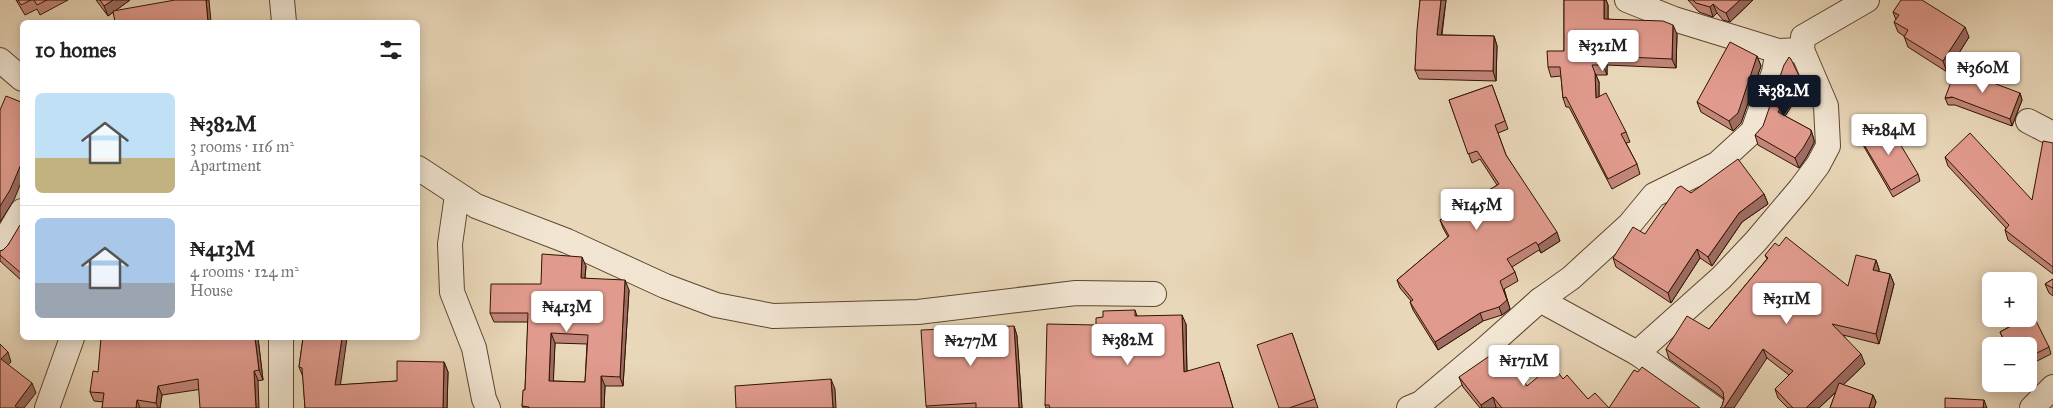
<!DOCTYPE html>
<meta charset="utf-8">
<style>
body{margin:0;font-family:"IM FELL Great Primer",serif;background:#f2f2f2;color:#222;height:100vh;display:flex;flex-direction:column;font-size:19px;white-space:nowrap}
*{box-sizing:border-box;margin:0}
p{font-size:16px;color:#767676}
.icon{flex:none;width:28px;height:28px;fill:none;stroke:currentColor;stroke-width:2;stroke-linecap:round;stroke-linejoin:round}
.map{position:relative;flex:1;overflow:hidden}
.details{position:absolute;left:20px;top:20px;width:400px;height:320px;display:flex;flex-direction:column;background:#fff;border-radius:8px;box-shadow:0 2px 12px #0003}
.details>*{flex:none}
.controls{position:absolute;left:1982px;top:272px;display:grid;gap:10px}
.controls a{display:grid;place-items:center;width:55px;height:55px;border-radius:8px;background:#fff;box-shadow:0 2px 12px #0003;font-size:25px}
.price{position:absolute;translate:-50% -42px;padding:0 11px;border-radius:5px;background:#fff;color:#222;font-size:16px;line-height:32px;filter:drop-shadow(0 1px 2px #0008)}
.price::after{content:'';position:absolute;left:50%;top:30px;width:15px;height:11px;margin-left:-8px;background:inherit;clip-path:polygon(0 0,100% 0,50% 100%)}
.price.selected{background:#111827;color:#fff}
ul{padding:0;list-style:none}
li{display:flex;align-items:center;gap:15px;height:125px;padding:0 15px}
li+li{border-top:1px solid #e0e0e0}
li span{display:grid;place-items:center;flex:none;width:140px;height:100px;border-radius:8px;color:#555}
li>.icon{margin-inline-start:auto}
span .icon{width:60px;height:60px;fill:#fffc;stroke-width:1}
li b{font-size:21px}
h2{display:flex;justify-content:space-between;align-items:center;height:60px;padding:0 15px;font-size:21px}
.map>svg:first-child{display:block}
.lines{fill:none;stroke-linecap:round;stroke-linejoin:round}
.street-casing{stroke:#5e462e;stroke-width:26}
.street{stroke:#f1e5d2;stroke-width:24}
.wall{fill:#c2857a;stroke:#301500;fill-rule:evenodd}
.shaded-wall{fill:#9e6c63;stroke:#301500}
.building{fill:#e19b8e;stroke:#301500;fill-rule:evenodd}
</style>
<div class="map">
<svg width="2053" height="408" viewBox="0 0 2053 408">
<rect width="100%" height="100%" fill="#e9d7b9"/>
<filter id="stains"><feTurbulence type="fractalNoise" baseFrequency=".004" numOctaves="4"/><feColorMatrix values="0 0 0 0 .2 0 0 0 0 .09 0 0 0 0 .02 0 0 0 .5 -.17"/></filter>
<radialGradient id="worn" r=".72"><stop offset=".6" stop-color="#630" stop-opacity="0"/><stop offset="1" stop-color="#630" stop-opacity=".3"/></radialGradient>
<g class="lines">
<g class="street-casing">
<g id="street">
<polyline points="282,0 284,22"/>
<polyline points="1627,0 1674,19 1778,51 1802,50 1803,37 1867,0"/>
<polyline points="0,60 22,79"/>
<polyline points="2028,121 2053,134"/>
<polyline points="418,168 476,206 567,241 665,286 716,305 773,316 918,312 1076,293 1154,294"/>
<polyline points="457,195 450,244 452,292 474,348 484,399 488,408"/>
<polyline points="0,248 22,211"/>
<polyline points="1540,300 1637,353"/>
<polyline points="47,408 72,338"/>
<polyline points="281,408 281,338"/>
<polyline points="1409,408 1421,403 1484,350 1540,300 1571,278 1630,224 1654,195 1717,164 1753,131 1774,72 1778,51"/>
<polyline points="1714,408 1637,353 1721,278 1756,241 1800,189 1818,165 1828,146 1826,106 1802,50"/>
<polyline points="2032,408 2053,387"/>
</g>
</g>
<use href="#street" class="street"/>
</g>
<g class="wall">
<polygon points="16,0 68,0 40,15 37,9 25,15"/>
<polygon points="96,0 130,0 108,16"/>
<polygon points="1420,0 1446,0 1442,35 1494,36 1497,46 1496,81 1419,79 1415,70"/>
<polygon points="1564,0 1606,0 1608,5 1608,19 1677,34 1676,68 1607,65 1607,75 1596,75 1599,82 1599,96 1626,132 1630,142 1626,143 1637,164 1640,174 1612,189 1569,107 1566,107 1563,98 1561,76 1551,77 1548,67 1564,51"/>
<polygon points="1688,0 1753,0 1730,22 1723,20 1717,13 1713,17 1699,12"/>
<polygon points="1893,12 1969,37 1947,72 1908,47 1904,36 1898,32 1894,22 1896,20"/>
<polygon points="1757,56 1761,66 1741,123 1733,131 1701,112 1697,102"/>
<polygon points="1492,85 1508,129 1498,133 1506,155 1560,241 1541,253 1539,250 1512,267 1515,272 1518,281 1504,289 1510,309 1502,315 1483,321 1438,350 1413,310 1410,302 1411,301 1400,288 1397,280 1448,237 1443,228 1440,220 1478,199 1497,185 1480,159 1472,163 1449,100"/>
<polygon points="1803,88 1785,116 1811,130 1814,140 1814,143 1806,158 1799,168 1758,145 1755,135"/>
<polygon points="2020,93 2022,100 2012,126 1955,105 1948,105 1945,98"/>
<polygon points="1860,138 1918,174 1920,181 1893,197 1863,145"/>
<polygon points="2053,143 2053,274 2008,240 2005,230 2006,228 1948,166 1945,157 2032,200"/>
<polygon points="1691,193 1764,194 1768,204 1742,222 1712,266 1700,258 1671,303 1616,267 1613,258 1645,234"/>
<polygon points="22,226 22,281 0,261 0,251 3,250 8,245"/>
<polygon points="1779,246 1848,286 1876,260 1879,269 1879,272 1890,274 1894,284 1879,344 1843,335 1865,364 1843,385 1873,395 1876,402 1874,408 1830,408 1836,392 1819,408 1788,408 1778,398 1775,389 1789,375 1767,358 1722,406 1724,399 1722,397 1669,359 1666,349 1709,329 1767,259 1765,255"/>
<path d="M586,266l-1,12 44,12 -6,96h-18l-1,22h-81l-1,-2 3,-16 3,-68h-34l-4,-9 51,-29zM555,343l32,1 -2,38 -32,-1z"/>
<polygon points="2053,279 2053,296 2049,293 2045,284"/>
<polygon points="1135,310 1137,316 1186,324 1187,371 1222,371 1233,408 1046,408 1045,405 1096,325"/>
<polygon points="2011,319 2029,319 2049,347 2051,354 2029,365 2029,346 2006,346 2000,332 2014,324"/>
<polygon points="1014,326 1017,336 1022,408 927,408 926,406"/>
<polygon points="1292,333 1318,408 1279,408"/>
<polygon points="258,338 263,380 162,395 160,408 102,408 103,402 94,401 90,392 98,372"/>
<polygon points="303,338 340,385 397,381 444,362 448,372 447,408 305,408 303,377 299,367"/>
<polygon points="1547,374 1563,379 1588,399 1609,408 1498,408 1496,407 1495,408 1480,408 1463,387 1459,377 1527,386"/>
</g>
<g class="shaded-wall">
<polygon points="113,0 130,0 108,16 104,6"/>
<polygon points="206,0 209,0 211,22 208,22"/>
<polygon points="1441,0 1446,0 1440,44 1437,35"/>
<polygon points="1604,0 1606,0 1608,5 1608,29 1604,19"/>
<polygon points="1740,0 1753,0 1730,22 1726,13"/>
<polygon points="1713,4 1717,13 1713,17 1710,7"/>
<polygon points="1673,25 1677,34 1676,68 1672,59"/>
<polygon points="1965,27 1969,37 1947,72 1943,61"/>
<polygon points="1494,36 1497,46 1496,81 1493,71"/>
<polygon points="1603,56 1607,65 1607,75 1603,65"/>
<polygon points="1757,56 1761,66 1741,123 1733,131 1729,121"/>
<polygon points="1595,73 1599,82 1599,108 1596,98"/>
<polygon points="1800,78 1803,88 1782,121 1778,112"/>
<polygon points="2020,93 2022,100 2012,126 2010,119"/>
<polygon points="1811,130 1814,140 1814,143 1806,158 1799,168 1795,158"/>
<polygon points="22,162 22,180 14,200 0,222 0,206"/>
<polygon points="1764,194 1768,204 1742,222 1712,266 1708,257 1739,213"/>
<polygon points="1557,232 1560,241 1541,253 1538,245"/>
<polygon points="1697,249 1700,258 1671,303 1668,293"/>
<polygon points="582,257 586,266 584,287 581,278"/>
<polygon points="1876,260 1879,269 1877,280 1873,270"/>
<polygon points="1890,274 1894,284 1879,344 1876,334"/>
<polygon points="625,280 629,290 623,386 620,377"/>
<polygon points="1504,289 1510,309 1502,315 1499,307"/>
<polygon points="1480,313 1483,321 1438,350 1435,342"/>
<polygon points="1182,315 1186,324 1187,382 1184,372"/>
<polygon points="1014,326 1017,336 1022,408 1019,408"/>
<polygon points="551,333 555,343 553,391 549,381"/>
<polygon points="255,338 258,338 263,380 259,370"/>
<polygon points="342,338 347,338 339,395 335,385"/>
<polygon points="1763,349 1767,358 1734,408 1724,408"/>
<polygon points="8,352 11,362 4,369 1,359"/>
<polygon points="1861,354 1865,364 1819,408 1806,408"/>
<polygon points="444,362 448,372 447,408 443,408"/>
<polygon points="254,371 258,380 259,408 256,408"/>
<polygon points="601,376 605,386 604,408 601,408"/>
<polygon points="831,379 835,389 836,408 833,408"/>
<polygon points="32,383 36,393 24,408 16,408 15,406"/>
<polygon points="158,386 162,395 160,408 158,408 156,403"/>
<polygon points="1873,395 1876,402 1874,408 1869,408"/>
<polygon points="1493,397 1496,407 1495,408 1482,408 1481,405"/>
<polygon points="137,400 140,408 136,408"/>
<polygon points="1984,400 1987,408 1983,408"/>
</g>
<g class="building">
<polygon points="18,0 31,0 21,5"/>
<polygon points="34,0 47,0 37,5"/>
<polygon points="100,0 113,0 104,6"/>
<polygon points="175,0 206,0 208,22 115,22 113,11"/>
<polygon points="1420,0 1441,0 1437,35 1494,36 1493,71 1415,70 1417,30"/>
<polygon points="1564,0 1604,0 1604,19 1663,21 1673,25 1672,59 1603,56 1603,65 1592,65 1595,73 1596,98 1606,93 1626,132 1621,134 1637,164 1608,179 1566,97 1563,98 1560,67 1548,67 1547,51 1564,51"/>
<polygon points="1693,0 1740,0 1726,13 1720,10 1713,4 1710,7 1696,3"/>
<polygon points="1901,0 1922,0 1965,27 1943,61 1904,37 1908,30 1894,22 1899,15 1893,12"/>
<polygon points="1730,42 1757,56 1738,113 1729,121 1697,102"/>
<polygon points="1789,57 1791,59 1800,78 1778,112 1811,130 1811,134 1803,148 1795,158 1755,135 1763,126 1784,65"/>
<polygon points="1956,69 2020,93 2010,119 1952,97 1945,98"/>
<polygon points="1492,85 1505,121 1495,125 1506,155 1557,232 1538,245 1536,242 1507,259 1515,272 1500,281 1507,300 1499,307 1480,313 1435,342 1410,302 1413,300 1397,280 1449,236 1440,220 1478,198 1477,197 1499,184 1477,151 1468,154 1449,100"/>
<polygon points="6,96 21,102 22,98 22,162 10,190 0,206 0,110"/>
<polygon points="1887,122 1918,174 1891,190 1860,138"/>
<polygon points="1970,133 2032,200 2043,141 2053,143 2053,267 2005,230 2009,225 1945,157"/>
<polygon points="1738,159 1764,194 1739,213 1708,257 1697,249 1668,293 1613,258 1633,227 1645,234 1677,188 1681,186 1691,193"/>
<polygon points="20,225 22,226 22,274 0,255 0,251 3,250 8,245"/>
<polygon points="1786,237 1848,286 1856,255 1876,260 1873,270 1890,274 1876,334 1832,324 1861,354 1806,408 1793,408 1775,389 1793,371 1763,349 1724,408 1720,408 1722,406 1724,399 1723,392 1719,387 1666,349 1687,316 1709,329 1768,258 1765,255 1775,243 1779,246"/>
<path d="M542,254l40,3 -1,21 44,2 -5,97 -19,-1v32h-72v-1l-7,-1 1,-16h2l3,-77h-38l1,-29h50zM551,333l37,2 -3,47 -36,-1z"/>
<polygon points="2053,279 2053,288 2045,284"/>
<polygon points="2029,307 2049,347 2029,357 2029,346 2007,346 2000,332 2015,324 2013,319 2029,319"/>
<polygon points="1135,310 1135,316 1182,315 1184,372 1219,362 1233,408 1050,408 1049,405 1045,405 1047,324 1096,325 1096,318 1103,317 1103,311"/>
<polygon points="1014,326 1019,408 976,408 976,403 926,406 921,330"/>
<polygon points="1292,333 1315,399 1289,408 1279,408 1257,345"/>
<polygon points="101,338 255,338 259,370 254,371 256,408 200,408 198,379 158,386 156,403 137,400 136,408 102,408 104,393 90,392 93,371 98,372"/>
<polygon points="303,338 342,338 335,385 397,381 397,361 444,362 443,408 305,408 302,368 299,367"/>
<polygon points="0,344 8,352 1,359 32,383 15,406 18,408 0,408"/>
<polygon points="1501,348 1527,386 1545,371 1547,374 1554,367 1563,379 1567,375 1588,399 1595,393 1609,408 1502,408 1493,397 1481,405 1459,377"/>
<polygon points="1642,367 1700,408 1609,408 1634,370 1638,372"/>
<polygon points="831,379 833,408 736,408 735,386"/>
<polygon points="1839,383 1873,395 1869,408 1830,408"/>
<polygon points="1945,398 1984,400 1983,408 1945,408"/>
</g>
<rect width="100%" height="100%" filter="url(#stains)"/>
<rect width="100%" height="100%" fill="url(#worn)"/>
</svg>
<div class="controls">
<a>+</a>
<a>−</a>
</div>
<b class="price" style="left:1603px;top:72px">₦321M</b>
<b class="price" style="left:1983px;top:94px">₦360M</b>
<b class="price selected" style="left:1784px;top:117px">₦382M</b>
<b class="price" style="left:1889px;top:156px">₦284M</b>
<b class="price" style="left:1477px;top:231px">₦145M</b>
<b class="price" style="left:1787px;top:325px">₦311M</b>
<b class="price" style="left:567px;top:333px">₦413M</b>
<b class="price" style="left:1128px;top:366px">₦382M</b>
<b class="price" style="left:971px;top:367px">₦277M</b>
<b class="price" style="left:1524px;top:387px">₦171M</b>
<section class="details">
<h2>10 homes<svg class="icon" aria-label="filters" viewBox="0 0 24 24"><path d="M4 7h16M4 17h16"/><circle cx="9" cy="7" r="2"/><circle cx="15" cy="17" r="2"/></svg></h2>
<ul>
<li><span style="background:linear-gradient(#bfe0f5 65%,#c2b280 0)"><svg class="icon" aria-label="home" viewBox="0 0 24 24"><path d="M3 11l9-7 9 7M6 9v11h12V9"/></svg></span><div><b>₦382M</b><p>3 rooms · 116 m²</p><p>Apartment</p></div></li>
<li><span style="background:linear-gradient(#a9c7e8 65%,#9aa5b1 0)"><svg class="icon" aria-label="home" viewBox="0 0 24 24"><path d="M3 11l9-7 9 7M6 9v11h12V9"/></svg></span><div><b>₦413M</b><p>4 rooms · 124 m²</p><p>House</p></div></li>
</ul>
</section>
</div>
